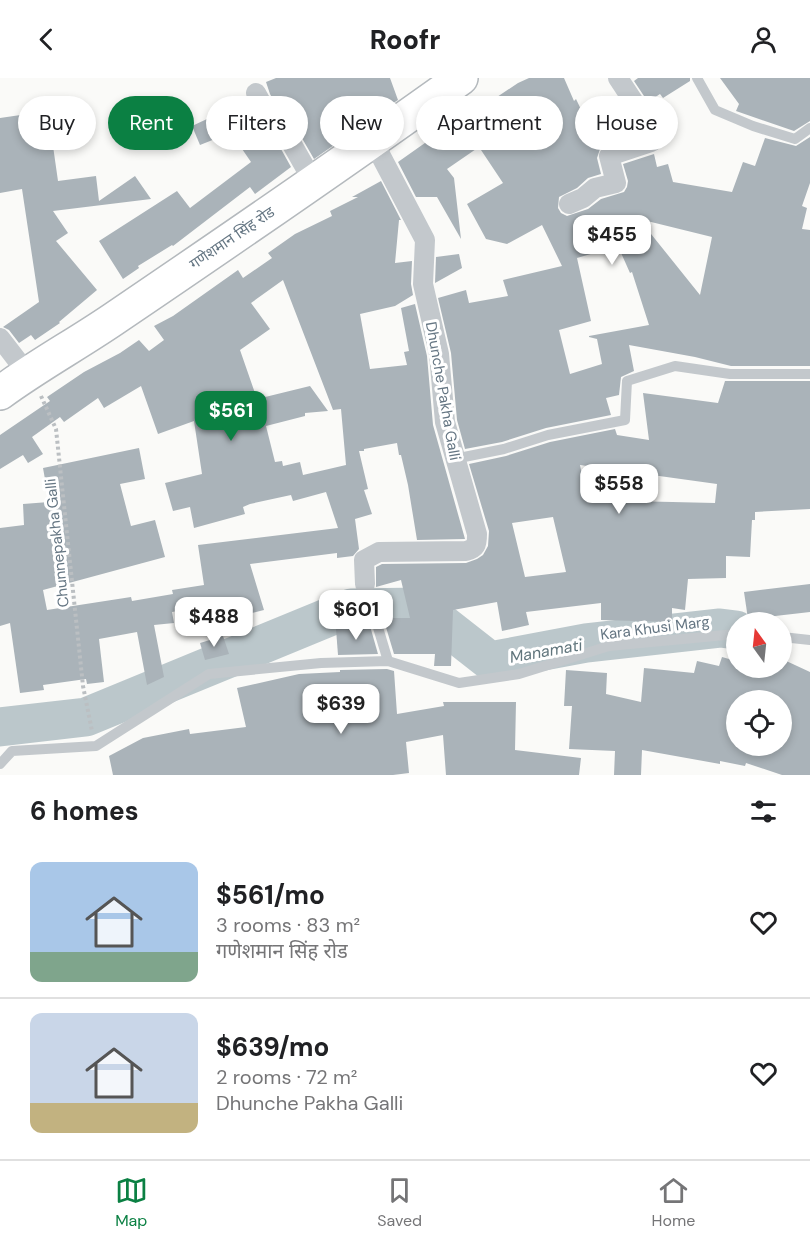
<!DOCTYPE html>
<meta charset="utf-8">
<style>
body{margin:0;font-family:"DM Sans","Noto Sans Devanagari",sans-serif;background:#f2f2f2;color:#202124;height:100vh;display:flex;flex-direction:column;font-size:22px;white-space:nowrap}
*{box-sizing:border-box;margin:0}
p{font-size:20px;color:#757577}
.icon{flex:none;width:33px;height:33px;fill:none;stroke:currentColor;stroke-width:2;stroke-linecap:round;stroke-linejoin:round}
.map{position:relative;height:697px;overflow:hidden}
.panel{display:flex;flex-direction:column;background:#fff;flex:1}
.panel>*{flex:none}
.guide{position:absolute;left:18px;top:18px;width:774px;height:54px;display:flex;gap:12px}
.needle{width:39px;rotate:345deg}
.tools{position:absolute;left:726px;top:534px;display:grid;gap:12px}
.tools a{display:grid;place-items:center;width:66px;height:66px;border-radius:50%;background:#fff;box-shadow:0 3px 9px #0003;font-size:30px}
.price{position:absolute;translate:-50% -51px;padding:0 14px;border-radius:12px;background:#fff;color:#222;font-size:20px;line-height:39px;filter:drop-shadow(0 2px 3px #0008)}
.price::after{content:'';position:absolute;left:50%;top:36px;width:18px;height:14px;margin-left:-9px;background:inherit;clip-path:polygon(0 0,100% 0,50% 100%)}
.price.selected{background:#0b8043;color:#fff}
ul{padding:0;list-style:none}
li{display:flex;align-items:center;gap:18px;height:150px;padding:0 30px}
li+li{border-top:2px solid #e0e0e0}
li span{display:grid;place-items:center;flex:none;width:168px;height:120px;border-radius:12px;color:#555}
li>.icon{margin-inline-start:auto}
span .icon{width:72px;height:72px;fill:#fffc;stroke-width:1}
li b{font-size:26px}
h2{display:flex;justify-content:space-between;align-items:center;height:72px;padding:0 30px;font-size:26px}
.chip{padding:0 21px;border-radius:27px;background:#fff;box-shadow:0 3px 9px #0003;font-size:21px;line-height:54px}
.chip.selected{background:#0b8043;color:#fff}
header{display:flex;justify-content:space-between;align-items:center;height:78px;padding:0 30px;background:#fff;font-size:27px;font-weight:800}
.tab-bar{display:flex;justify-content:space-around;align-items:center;height:84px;border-top:2px solid #e0e0e0;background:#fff;font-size:16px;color:#757577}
.tab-bar a{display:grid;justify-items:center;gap:3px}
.tab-bar .selected{color:#0b8043}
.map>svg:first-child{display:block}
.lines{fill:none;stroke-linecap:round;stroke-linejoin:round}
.river{stroke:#bbc7cb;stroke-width:39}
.building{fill:#aab3b9;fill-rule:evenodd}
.trunk-casing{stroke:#b4b9bd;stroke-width:36}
.path{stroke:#bbbfc2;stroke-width:4;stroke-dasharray:3 3;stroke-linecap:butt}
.service{stroke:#c3c8cc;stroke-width:10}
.minor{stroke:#c3c8cc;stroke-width:20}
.trunk{stroke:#fff;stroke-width:33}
.labels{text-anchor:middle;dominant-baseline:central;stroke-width:6;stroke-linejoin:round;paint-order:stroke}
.street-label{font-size:15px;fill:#657683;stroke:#fff}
.water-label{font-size:16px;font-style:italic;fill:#60757c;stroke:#fff}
</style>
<header><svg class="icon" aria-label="back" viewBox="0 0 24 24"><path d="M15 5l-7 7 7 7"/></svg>Roofr<svg class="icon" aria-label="person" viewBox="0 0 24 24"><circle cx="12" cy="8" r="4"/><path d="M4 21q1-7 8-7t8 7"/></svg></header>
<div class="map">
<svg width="810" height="697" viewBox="0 0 810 697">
<rect width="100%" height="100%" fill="#fafaf8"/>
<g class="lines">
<polyline class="river" points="0,649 86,639 351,530 421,529 490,583 586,565 720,550 736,552"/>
</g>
<g class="building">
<polygon points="276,0 390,0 398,22 387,29 340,50 344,60 314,81 299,55 287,47 270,16 266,4"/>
<path d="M529,0h35l10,23 2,-2 24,50 -3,9 4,16 -13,4 -11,10 -18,9 -1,11 3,5 6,3 21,-7 13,-10 23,-7 3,-5 1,-6 -5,-17 31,-10 3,13 11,-3 5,18 59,10 11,-30 12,4 10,-28 31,8 14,-9v46l-8,23 5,2 -5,21 8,1v136h-79l-36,-9 -66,-12 5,26 -13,6 -2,18 -13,3 5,17 -65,13 -44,14 -37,7 -8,-29 -6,-67 -13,-55 28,-8 3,13 39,-7 -5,-16 59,-14 -20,-41 -35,19 -21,-5 -19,-35 36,-21 -24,-36 -32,22 7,9 7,61 -24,-42h-21l-18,-35 51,-36 2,2 67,-45zM639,141l73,18 -12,58zM618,168l12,27 2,-1 17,53 -60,11v1l8,2 5,25 -32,10 -11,-44 32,-9 -14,-63z"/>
<polygon points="638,0 690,0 690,3 663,20 660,16 648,24 634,3"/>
<polygon points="720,0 810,0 810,43 794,53 736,33 739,26"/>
<polygon points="48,33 58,103 96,98 99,123 135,98 151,121 53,133 68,155 56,163 97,212 59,244 60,245 35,262 31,257 19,265 9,252 3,249 39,224 22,111 0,115 0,40"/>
<polygon points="207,41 215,61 200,67 192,48"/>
<polygon points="264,54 269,63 281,71 291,89 255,116 250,109 173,168 172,167 138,188 139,190 123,201 99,163 177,113 190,130 251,84 240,68"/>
<path d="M381,103l20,39h-2l-4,43 17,-2 -1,23 2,11 -18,11 -35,8 10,55 37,-4 -3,-13 5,-1 -8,-43 14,-4 12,52 6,69 32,114 -48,1 -9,-55 -7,-30h-2l-2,-12 -33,6v2h-5l9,38 -4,1 8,24 -17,5 4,30 -6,7 -16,2v-5l-87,11 14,46 -52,13 -4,-17 -36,6 2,11 -20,2 10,52 -17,8 -10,-53 -38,7 5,43 -17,2 -1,-5 -43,6 1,5 -24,3 -10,-70 -10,3v-98l24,-3 -1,-21 26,-2 -6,-34 96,-20 6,31 -25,5 11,42 24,-6 10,37 -122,33 4,20 84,-13 1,4 41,-7 -1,-4 32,-5 -6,-40 140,-17 -12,-36 -33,9 -2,-6 -41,9 -7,3 2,7 -51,14 -4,-21 -17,4 -8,-28 37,-9 -8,-53 -36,13 -17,-48 -37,22 -6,-10 -34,24 -4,-5 -28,20 11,17 -15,9 -5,-8 -23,14v-34l50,-34 -3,-4 37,-25 36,-19 19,-13 10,11 15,-11 -10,-14 19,-10 65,-46 5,8 29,-20 -4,-5 27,-19 37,-18 -2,-5 28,-14h-6zM283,202l50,130 8,-1 5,56 -43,10 -3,-13 -17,4 -1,-5 -7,1 -9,-36 39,-10v-3l23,-2 -18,-25 -53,13 -17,-49 30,-21 -19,-26z"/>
<polygon points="459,176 462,190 435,205 436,179"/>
<path d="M725,303h85v128l-55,3v8h-3l-2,37 -24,-1v22l-38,1 -3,31 -13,-2v14l-71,-2v-17l-75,9 3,13 -27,6 -5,-29 -44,8 -2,56h-17l1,-12h-41l-9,-30 1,-6h24l-9,-38 -25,7v-20l6,-3 84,-1 11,-4 6,-4 5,-9 1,-15 -20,-67 37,-8 44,-14 65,-13 2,6 32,5 -6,-47 75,10zM580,387l137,19 -2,19 -128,-3zM553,439l13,55 -41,5 -13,-54z"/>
<polygon points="810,506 810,534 748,541 744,514"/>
<polygon points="370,548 378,576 338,577 336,551"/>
<polygon points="223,558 229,576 205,582 200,565"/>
<path d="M722,579l14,4v7h46v-9l28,13v103h-28l-36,-12 -1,3 -25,-5v3l-78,-14 -1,25h-27l1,-24 -46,-2 3,-43h-8l2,-36 41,3 -1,21 35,8 3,-34 50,5 3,-12 22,5zM736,622h46v46h-46z"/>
<polygon points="387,591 394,593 397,636 444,628 443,624 516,624 515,672 581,680 579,697 446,697 443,657 406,664 409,695 393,697 113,697 109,678 143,660 189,651 190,656 246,649 237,610 299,596 340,594 340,592"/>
</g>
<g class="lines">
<g class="trunk-casing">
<path id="trunk" d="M0,315c38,-28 79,-50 118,-77 115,-78 230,-157 343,-238"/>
</g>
<polyline class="path" points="41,318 56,351 83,608 92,653"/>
<g class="service">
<polyline points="697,0 715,32 753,48 795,61 810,50"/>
<polyline points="454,381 504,371 548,357 625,342 627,303 675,288 730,296 810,296"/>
<polyline points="365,506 388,583"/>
<polyline points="782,559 810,562"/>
<polyline points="0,686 12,673 96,668 209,596 321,585 388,583 459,605 519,596 609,568 736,556"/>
</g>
<g class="minor">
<polyline points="256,15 279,57 289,61 314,105"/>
<polyline points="569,126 583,120 595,110 616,105 609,78 651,64 651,50 618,0"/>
<polyline points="0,260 27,295"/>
<path d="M365,506l-1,-24 15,-8 87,-1c10,-3 11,-6 11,-17l-32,-112 -6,-68 -16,-70 2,-44 -52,-99"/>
</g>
<use href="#trunk" class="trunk"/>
</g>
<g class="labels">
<g class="street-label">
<text transform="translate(232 160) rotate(-34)">गणेशमान सिंह रोड</text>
<text transform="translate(443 313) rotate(80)">Dhunche Pakha Galli</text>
<text transform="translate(57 465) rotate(-96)">Chunnepakha Galli</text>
<text transform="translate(655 550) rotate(-7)">Kara Khusi Marg</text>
</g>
<g class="water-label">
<text transform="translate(546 573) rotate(-10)">Manamati</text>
</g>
</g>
</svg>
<div class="tools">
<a><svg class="needle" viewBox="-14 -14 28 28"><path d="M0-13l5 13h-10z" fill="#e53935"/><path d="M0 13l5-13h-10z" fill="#757577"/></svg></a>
<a><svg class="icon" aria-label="locate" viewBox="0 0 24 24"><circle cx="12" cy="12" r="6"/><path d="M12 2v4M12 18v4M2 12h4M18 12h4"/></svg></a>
</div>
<b class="price" style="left:612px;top:188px">$455</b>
<b class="price selected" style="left:231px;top:364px">$561</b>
<b class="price" style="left:619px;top:437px">$558</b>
<b class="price" style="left:356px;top:563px">$601</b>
<b class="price" style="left:214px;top:570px">$488</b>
<b class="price" style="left:341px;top:657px">$639</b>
<div class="guide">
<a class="chip">Buy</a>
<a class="chip selected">Rent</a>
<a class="chip">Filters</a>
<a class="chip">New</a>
<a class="chip">Apartment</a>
<a class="chip">House</a>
</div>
</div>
<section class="panel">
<h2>6 homes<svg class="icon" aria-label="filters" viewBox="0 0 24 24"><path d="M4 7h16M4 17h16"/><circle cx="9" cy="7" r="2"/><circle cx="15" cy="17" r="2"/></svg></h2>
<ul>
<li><span style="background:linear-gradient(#a9c7e8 75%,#7fa58c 0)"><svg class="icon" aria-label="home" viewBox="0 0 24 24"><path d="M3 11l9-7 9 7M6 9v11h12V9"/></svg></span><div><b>$561/mo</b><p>3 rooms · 83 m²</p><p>गणेशमान सिंह रोड</p></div><svg class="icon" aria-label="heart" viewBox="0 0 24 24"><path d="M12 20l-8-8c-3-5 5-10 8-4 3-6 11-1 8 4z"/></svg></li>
<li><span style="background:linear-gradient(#c9d6e8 75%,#c2b280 0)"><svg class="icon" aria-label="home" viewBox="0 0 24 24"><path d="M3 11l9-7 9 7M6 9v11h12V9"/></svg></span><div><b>$639/mo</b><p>2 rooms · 72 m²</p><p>Dhunche Pakha Galli</p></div><svg class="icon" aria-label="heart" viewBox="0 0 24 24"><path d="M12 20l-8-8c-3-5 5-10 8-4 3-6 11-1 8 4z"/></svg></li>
</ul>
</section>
<nav class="tab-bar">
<a class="selected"><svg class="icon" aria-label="map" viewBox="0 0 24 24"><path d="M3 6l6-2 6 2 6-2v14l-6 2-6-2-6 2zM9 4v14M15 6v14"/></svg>Map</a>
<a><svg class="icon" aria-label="saved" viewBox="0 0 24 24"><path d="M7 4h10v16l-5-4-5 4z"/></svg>Saved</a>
<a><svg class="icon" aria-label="home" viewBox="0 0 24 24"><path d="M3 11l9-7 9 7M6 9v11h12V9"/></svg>Home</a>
</nav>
